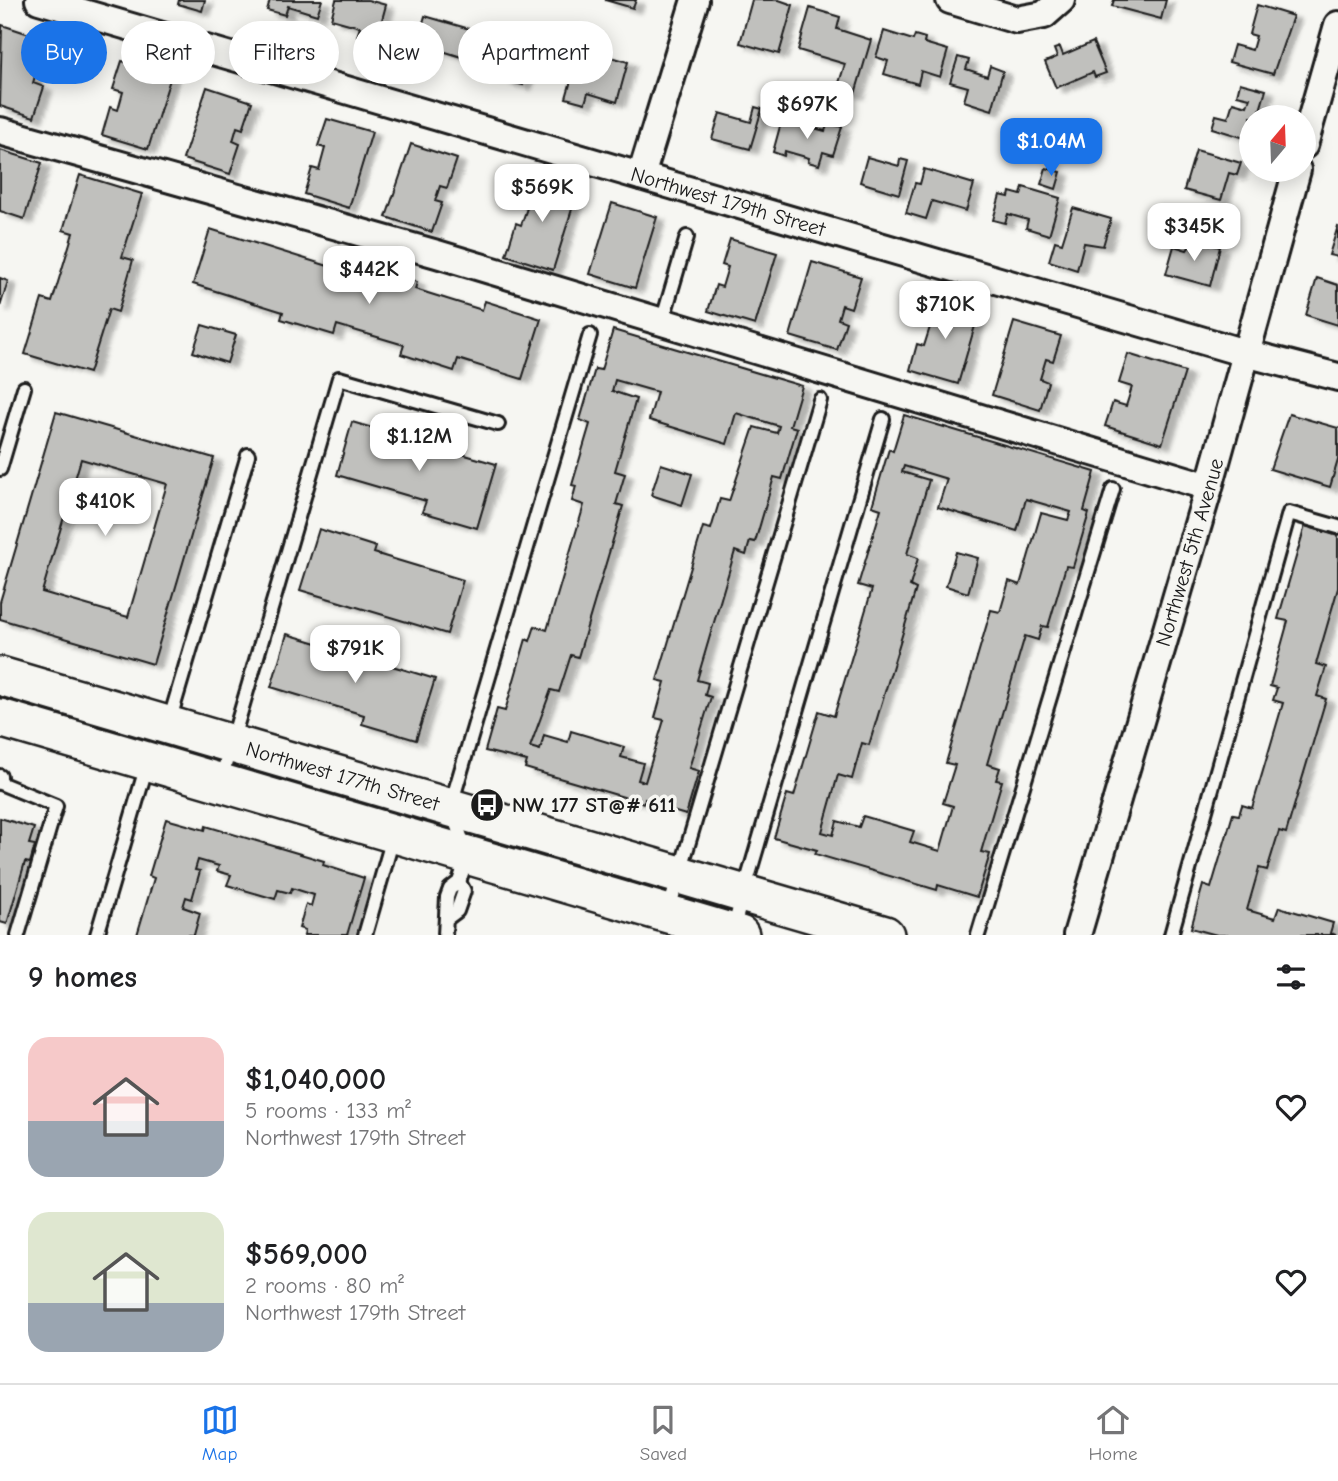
<!DOCTYPE html>
<meta charset="utf-8">
<style>
body{margin:0;font-family:"Comic Neue",sans-serif;background:#f2f2f2;color:#202124;height:100vh;display:flex;flex-direction:column;font-size:26px;white-space:nowrap}
*{box-sizing:border-box;margin:0}
p{font-size:23px;color:#757577}
.icon{flex:none;width:38px;height:38px;fill:none;stroke:currentColor;stroke-width:2;stroke-linecap:round;stroke-linejoin:round}
.map{position:relative;height:935px;overflow:hidden}
.sheet{display:flex;flex-direction:column;background:#fff;flex:1}
.sheet>*{flex:none}
.guide{position:absolute;left:21px;top:21px;width:700px;height:63px;display:flex;gap:14px}
.needle{width:46px;rotate:19deg}
.fabs{position:absolute;left:1239px;top:105px;display:grid;gap:14px}
.fabs a{display:grid;place-items:center;width:77px;height:77px;border-radius:50%;background:#fff;box-shadow:0 4px 18px #0003;font-size:35px}
.price{position:absolute;translate:-50% -60px;padding:0 16px;border-radius:14px;background:#fff;color:#222;font-size:23px;line-height:46px;filter:drop-shadow(0 2px 4px #0008)}
.price::after{content:'';position:absolute;left:50%;top:42px;width:21px;height:16px;margin-left:-10px;background:inherit;clip-path:polygon(0 0,100% 0,50% 100%)}
.price.on{background:#1a73e8;color:#fff}
ul{padding:0;list-style:none}
li{display:flex;align-items:center;gap:21px;height:175px;padding:0 28px}
li span{display:grid;place-items:center;flex:none;width:196px;height:140px;border-radius:21px;color:#555}
li>.icon{margin-inline-start:auto}
span .icon{width:84px;height:84px;fill:#fffc;stroke-width:1}
li b{font-size:30px}
h2{display:flex;justify-content:space-between;align-items:center;height:84px;padding:0 28px;font-size:30px}
.tag{padding:0 24px;border-radius:32px;background:#fff;box-shadow:0 4px 18px #0003;font-size:24px;line-height:63px}
.tag.on{background:#1a73e8;color:#fff}
.tab-bar{display:flex;justify-content:space-around;align-items:center;height:98px;border-top:2px solid #e0e0e0;background:#fff;font-size:19px;color:#757577}
.tab-bar a{display:grid;justify-items:center;gap:4px}
.tab-bar .on{color:#1a73e8}
.map>svg:first-child{display:block}
.building{fill:#c0c0bd;stroke:#1c1c1c;stroke-width:2;fill-rule:evenodd;filter:url(#shadow)}
.lines{fill:none;stroke-linecap:round;stroke-linejoin:round}
.lane-casing{stroke:#1c1c1c;stroke-width:18}
.street-casing{stroke:#1c1c1c;stroke-width:32}
.secondary-casing{stroke:#1c1c1c;stroke-width:42}
.lane{stroke:#f6f6f2;stroke-width:12}
.street{stroke:#f6f6f2;stroke-width:26}
.secondary{stroke:#f6f6f2;stroke-width:37}
.labels{text-anchor:middle;dominant-baseline:central;stroke-width:7;stroke-linejoin:round;paint-order:stroke}
.street-label{font-size:21px;fill:#1c1c1c;stroke:#f6f6f2}
.poi-label{font-size:21px;font-weight:bold;fill:#1c1c1c;stroke:#f6f6f2;text-anchor:start}
</style>
<div class="map">
<svg width="1338" height="935" viewBox="0 0 1338 935">
<defs>
<filter id="shadow"><feDropShadow dx="8" dy="4.5" stdDeviation="2" flood-color="#0004"/></filter>
</defs>
<rect width="100%" height="100%" fill="#f6f6f2"/>
<filter id="ink" filterUnits="userSpaceOnUse"><feTurbulence type="fractalNoise" baseFrequency=".0143" numOctaves="2"/><feDisplacementMap in="SourceGraphic" scale="14" xChannelSelector="R" yChannelSelector="G"/><feConvolveMatrix kernelMatrix="1 2 1 2 8 2 1 2 1" color-interpolation-filters="sRGB"/></filter>
<g filter="url(#ink)">
<g class="building">
<polygon points="179,0 205,0 202,11 178,4"/>
<polygon points="270,0 322,0 317,15 288,6 285,15 267,10"/>
<polygon points="336,0 368,0 386,5 376,42 357,36 360,27 331,19"/>
<polygon points="605,0 636,0 633,8"/>
<polygon points="752,0 779,0 793,5 779,54 740,43"/>
<polygon points="1114,0 1166,0 1161,19 1112,6"/>
<polygon points="1257,5 1293,16 1273,74 1229,62 1234,45 1252,50 1256,36 1249,34"/>
<polygon points="810,8 840,17 837,29 871,40 855,94 837,89 845,64 798,50"/>
<polygon points="425,16 473,30 465,58 436,49 433,59 414,53"/>
<polygon points="2,25 59,44 50,70 38,66 33,83 44,87 34,117 0,106"/>
<polygon points="884,31 913,40 915,35 925,38 924,43 948,50 940,77 921,71 918,84 884,74 888,61 876,57"/>
<polygon points="486,34 534,48 523,85 504,80 507,70 478,62"/>
<polygon points="562,42 628,62 617,102 588,93 585,103 566,98 572,77 563,75 567,60 558,57"/>
<polygon points="1093,42 1106,73 1095,77 1093,72 1056,88 1045,62 1057,57 1054,49 1060,47 1063,55"/>
<polygon points="958,57 969,60 966,69 987,76 990,66 1003,71 992,110 964,101 968,87 950,82"/>
<polygon points="122,61 171,76 148,149 102,135 110,107 118,110 123,92 113,89"/>
<polygon points="1240,83 1266,90 1258,117 1251,117 1251,140 1212,128 1216,115 1228,118 1233,102 1247,106 1250,98 1237,95"/>
<polygon points="207,87 252,102 243,129 237,127 233,141 240,144 230,174 183,159"/>
<polygon points="799,91 807,95 799,113 790,109"/>
<polygon points="755,107 762,109 750,149 712,139 720,113 751,122"/>
<polygon points="327,119 372,132 349,208 304,194 312,168 319,170 325,148 318,146"/>
<polygon points="782,119 825,131 828,123 842,127 833,155 823,152 819,165 808,162 809,158 785,151 784,156 773,152"/>
<polygon points="411,144 457,159 447,188 440,186 435,201 442,203 432,232 386,217"/>
<polygon points="0,150 42,163 24,219 0,211"/>
<polygon points="1196,150 1241,163 1237,175 1229,173 1221,200 1184,190"/>
<polygon points="867,157 899,166 900,159 908,161 899,194 860,182"/>
<polygon points="1046,168 1061,172 1056,189 1041,184"/>
<polygon points="924,169 974,184 966,211 932,201 926,219 906,213 915,183 920,184"/>
<polygon points="80,175 142,194 122,257 133,260 118,312 109,309 89,373 25,354 42,299 52,302 73,233 63,230"/>
<polygon points="528,177 577,193 553,270 506,255 516,223 521,225 527,208 519,206"/>
<polygon points="1023,187 1060,198 1049,235 1026,228 1028,220 1008,214 1005,223 993,220 1000,195 1009,197 1010,192 1021,195"/>
<polygon points="612,203 657,217 635,288 590,274"/>
<polygon points="1073,208 1111,219 1103,246 1084,243 1077,270 1049,261 1055,241 1062,243"/>
<polygon points="1338,226 1338,257 1329,255"/>
<polygon points="210,229 360,276 363,265 417,282 415,289 482,310 485,301 541,319 522,379 458,359 454,371 401,354 404,345 337,325 334,335 281,319 283,312 193,284"/>
<polygon points="730,239 777,253 755,325 708,311 716,285 722,287 728,267 722,265"/>
<polygon points="1194,240 1220,247 1210,286 1166,274 1174,246 1187,250"/>
<polygon points="812,262 861,277 851,308 842,305 838,319 846,322 837,350 790,336"/>
<polygon points="0,278 8,281 0,307"/>
<polygon points="1317,278 1338,285 1338,325 1306,315"/>
<polygon points="930,297 979,312 958,384 910,370 917,344 924,346 930,327 922,324"/>
<polygon points="1014,322 1061,336 1053,361 1046,359 1040,379 1048,382 1040,410 992,395"/>
<polygon points="202,325 236,335 227,363 193,352"/>
<path d="M613,330l189,56 -12,40 7,2 -15,51 -8,-2 -19,65 -5,-1 -4,14 -11,-4 -38,129 11,3 -3,12 6,2 -22,71 10,3 -13,44 -14,-4 1,-4 -28,-8 -1,4 -119,-35 2,-7 -42,-10 12,-42 8,2 21,-72 4,2 5,-15 12,4 37,-125 -12,-4 4,-15 -4,-1 18,-61 -10,-4 15,-51 6,1zM615,380l42,12 -8,28 78,24 9,-31 43,13 -2,7 -23,-6 -25,74 -9,-2 -9,30 -8,-2 -46,153 8,2 -10,36 9,2 -19,62 -7,-2 5,-17 -22,-6 3,-10 -53,-16 -3,11 -24,-7 -4,15 -10,-3 21,-57 8,2 12,-37 7,2 45,-151 -7,-2 9,-30 -10,-3 21,-72 -24,-8z"/>
<polygon points="1128,354 1185,372 1162,444 1105,426 1113,402 1126,406 1132,387 1119,383"/>
<path d="M56,412l158,46 -61,206 -153,-45v-17zM81,459l86,25 -39,133 -86,-25z"/>
<polygon points="1289,414 1338,428 1338,460 1330,487 1270,469"/>
<path d="M904,415l191,57 -11,39 5,2 -16,54 -7,-1 -18,61 -6,-1 -4,14 -13,-4 -38,128 13,4 -4,12 6,1 -21,71 9,2 -13,43 -39,-12 -1,5 -122,-36 2,-4 -43,-12 13,-44 7,2 25,-85 15,5 38,-127 -14,-4 23,-76 -9,-3 17,-57 4,2zM904,466l43,13 -9,28 79,24 9,-32 45,13 -3,8 -27,-7 -21,72 -11,-4 -9,31 -9,-2 -45,153 9,2 -12,38 10,3 -13,45 -30,-9 4,-11 -51,-15 -4,11 -22,-6 -4,14 -11,-3 16,-57 14,4 10,-36 7,2 47,-156 -6,-3 8,-28 -11,-4 22,-74 -27,-8z"/>
<polygon points="352,422 496,464 477,528 422,512 426,501 337,475"/>
<polygon points="661,464 692,474 682,505 651,495"/>
<polygon points="1305,526 1338,536 1338,588 1316,664 1326,667 1317,696 1326,699 1286,833 1279,831 1267,870 1259,868 1247,910 1275,918 1279,907 1333,923 1330,933 1336,935 1217,935 1191,928 1203,885 1211,888 1233,814 1239,815 1242,805 1252,808 1283,703 1273,700 1277,688 1270,686 1288,621 1278,619"/>
<polygon points="319,529 376,547 374,553 463,580 447,634 300,590"/>
<polygon points="956,552 978,558 968,593 946,586"/>
<polygon points="287,634 435,679 416,740 362,724 364,715 271,687"/>
<polygon points="0,818 34,828 29,844 35,845 30,863 25,862 7,924 0,922"/>
<polygon points="166,819 205,830 206,826 324,861 323,865 364,878 347,935 304,935 305,930 299,928 306,904 311,906 314,895 292,888 290,893 278,890 275,899 227,885 231,875 217,871 219,866 198,860 195,870 200,871 192,899 186,897 183,907 200,913 194,935 137,935 154,878 149,876"/>
</g>
<g class="lines">
<g class="lane-casing">
<g id="lane">
<polyline points="662,322 687,237"/>
<polyline points="0,469 24,388"/>
<polyline points="169,722 248,455"/>
<polyline points="0,776 0,783 56,806 18,935"/>
<polyline points="221,779 339,378 498,424"/>
<polyline points="669,909 820,400"/>
<polyline points="449,917 457,911 464,891 459,882"/>
<polyline points="733,929 883,419"/>
<polyline points="97,935 147,765"/>
<polyline points="365,935 393,838"/>
<polyline points="445,935 447,897 450,889 459,882 468,855 450,808 590,335"/>
<polyline points="978,935 1113,489"/>
<polyline points="1171,935 1289,513 1338,527"/>
</g>
</g>
<g class="street-casing">
<g id="street">
<path id="s1" d="M39,0l1206,353 93,24"/>
<polyline points="950,0 1017,20 1044,15 1061,0"/>
<polyline points="0,131 437,254 1209,487"/>
<polyline points="1304,145 1338,25"/>
<polyline points="641,176 695,0"/>
<path id="s2" d="M1077,935l132,-448 88,-317"/>
</g>
</g>
<g class="secondary-casing">
<g id="secondary">
<path id="s3" d="M0,676l885,259"/>
<polyline points="0,718 740,935"/>
</g>
</g>
<use href="#lane" class="lane"/>
<use href="#street" class="street"/>
<use href="#secondary" class="secondary"/>
</g>
</g>
<defs>
<g id="bus-disc" transform="scale(1.75)"><circle r="9.5" fill="#1c1c1c" stroke="#f6f6f2"/><path d="M-5-6H5V4H4V6H2V4H-2V6H-4V4H-5ZM-3.5-4V0h7V-4ZM-3.5 1.2v1.5H-2V1.2ZM2 1.2v1.5H3.5V1.2Z" fill="#fff"/></g>
</defs>
<g fill-rule="evenodd">
<use href="#bus-disc" x="487" y="805"/>
</g>
<g class="labels">
<g class="street-label">
<text stroke="none"><textPath href="#s1" startOffset="718">Northwest 179th Street</textPath></text>
<text stroke="none"><textPath href="#s2" startOffset="399">Northwest 5th Avenue</textPath></text>
<text stroke="none"><textPath href="#s3" startOffset="357">Northwest 177th Street</textPath></text>
</g>
<g class="poi-label">
<text x="512" y="805">NW 177 ST@# 611</text>
</g>
</g>
</svg>
<div class="fabs">
<a><svg class="needle" viewBox="-14 -14 28 28"><path d="M0-13l5 13h-10z" fill="#e53935"/><path d="M0 13l5-13h-10z" fill="#757577"/></svg></a>
</div>
<b class="price" style="left:807px;top:141px">$697K</b>
<b class="price on" style="left:1051px;top:178px">$1.04M</b>
<b class="price" style="left:542px;top:224px">$569K</b>
<b class="price" style="left:1194px;top:263px">$345K</b>
<b class="price" style="left:369px;top:306px">$442K</b>
<b class="price" style="left:945px;top:341px">$710K</b>
<b class="price" style="left:419px;top:473px">$1.12M</b>
<b class="price" style="left:105px;top:538px">$410K</b>
<b class="price" style="left:355px;top:685px">$791K</b>
<div class="guide">
<a class="tag on">Buy</a>
<a class="tag">Rent</a>
<a class="tag">Filters</a>
<a class="tag">New</a>
<a class="tag">Apartment</a>
</div>
</div>
<section class="sheet">
<h2>9 homes<svg class="icon" aria-label="filters" viewBox="0 0 24 24"><path d="M4 7h16M4 17h16"/><circle cx="9" cy="7" r="2"/><circle cx="15" cy="17" r="2"/></svg></h2>
<ul>
<li><span style="background:linear-gradient(#f6c9c9 60%,#9aa5b1 0)"><svg class="icon" aria-label="home" viewBox="0 0 24 24"><path d="M3 11l9-7 9 7M6 9v11h12V9"/></svg></span><div><b>$1,040,000</b><p>5 rooms · 133 m²</p><p>Northwest 179th Street</p></div><svg class="icon" aria-label="heart" viewBox="0 0 24 24"><path d="M12 20l-8-8c-3-5 5-10 8-4 3-6 11-1 8 4z"/></svg></li>
<li><span style="background:linear-gradient(#dfe7d0 65%,#9aa5b1 0)"><svg class="icon" aria-label="home" viewBox="0 0 24 24"><path d="M3 11l9-7 9 7M6 9v11h12V9"/></svg></span><div><b>$569,000</b><p>2 rooms · 80 m²</p><p>Northwest 179th Street</p></div><svg class="icon" aria-label="heart" viewBox="0 0 24 24"><path d="M12 20l-8-8c-3-5 5-10 8-4 3-6 11-1 8 4z"/></svg></li>
</ul>
</section>
<nav class="tab-bar">
<a class="on"><svg class="icon" aria-label="map" viewBox="0 0 24 24"><path d="M3 6l6-2 6 2 6-2v14l-6 2-6-2-6 2zM9 4v14M15 6v14"/></svg>Map</a>
<a><svg class="icon" aria-label="saved" viewBox="0 0 24 24"><path d="M7 4h10v16l-5-4-5 4z"/></svg>Saved</a>
<a><svg class="icon" aria-label="home" viewBox="0 0 24 24"><path d="M3 11l9-7 9 7M6 9v11h12V9"/></svg>Home</a>
</nav>
